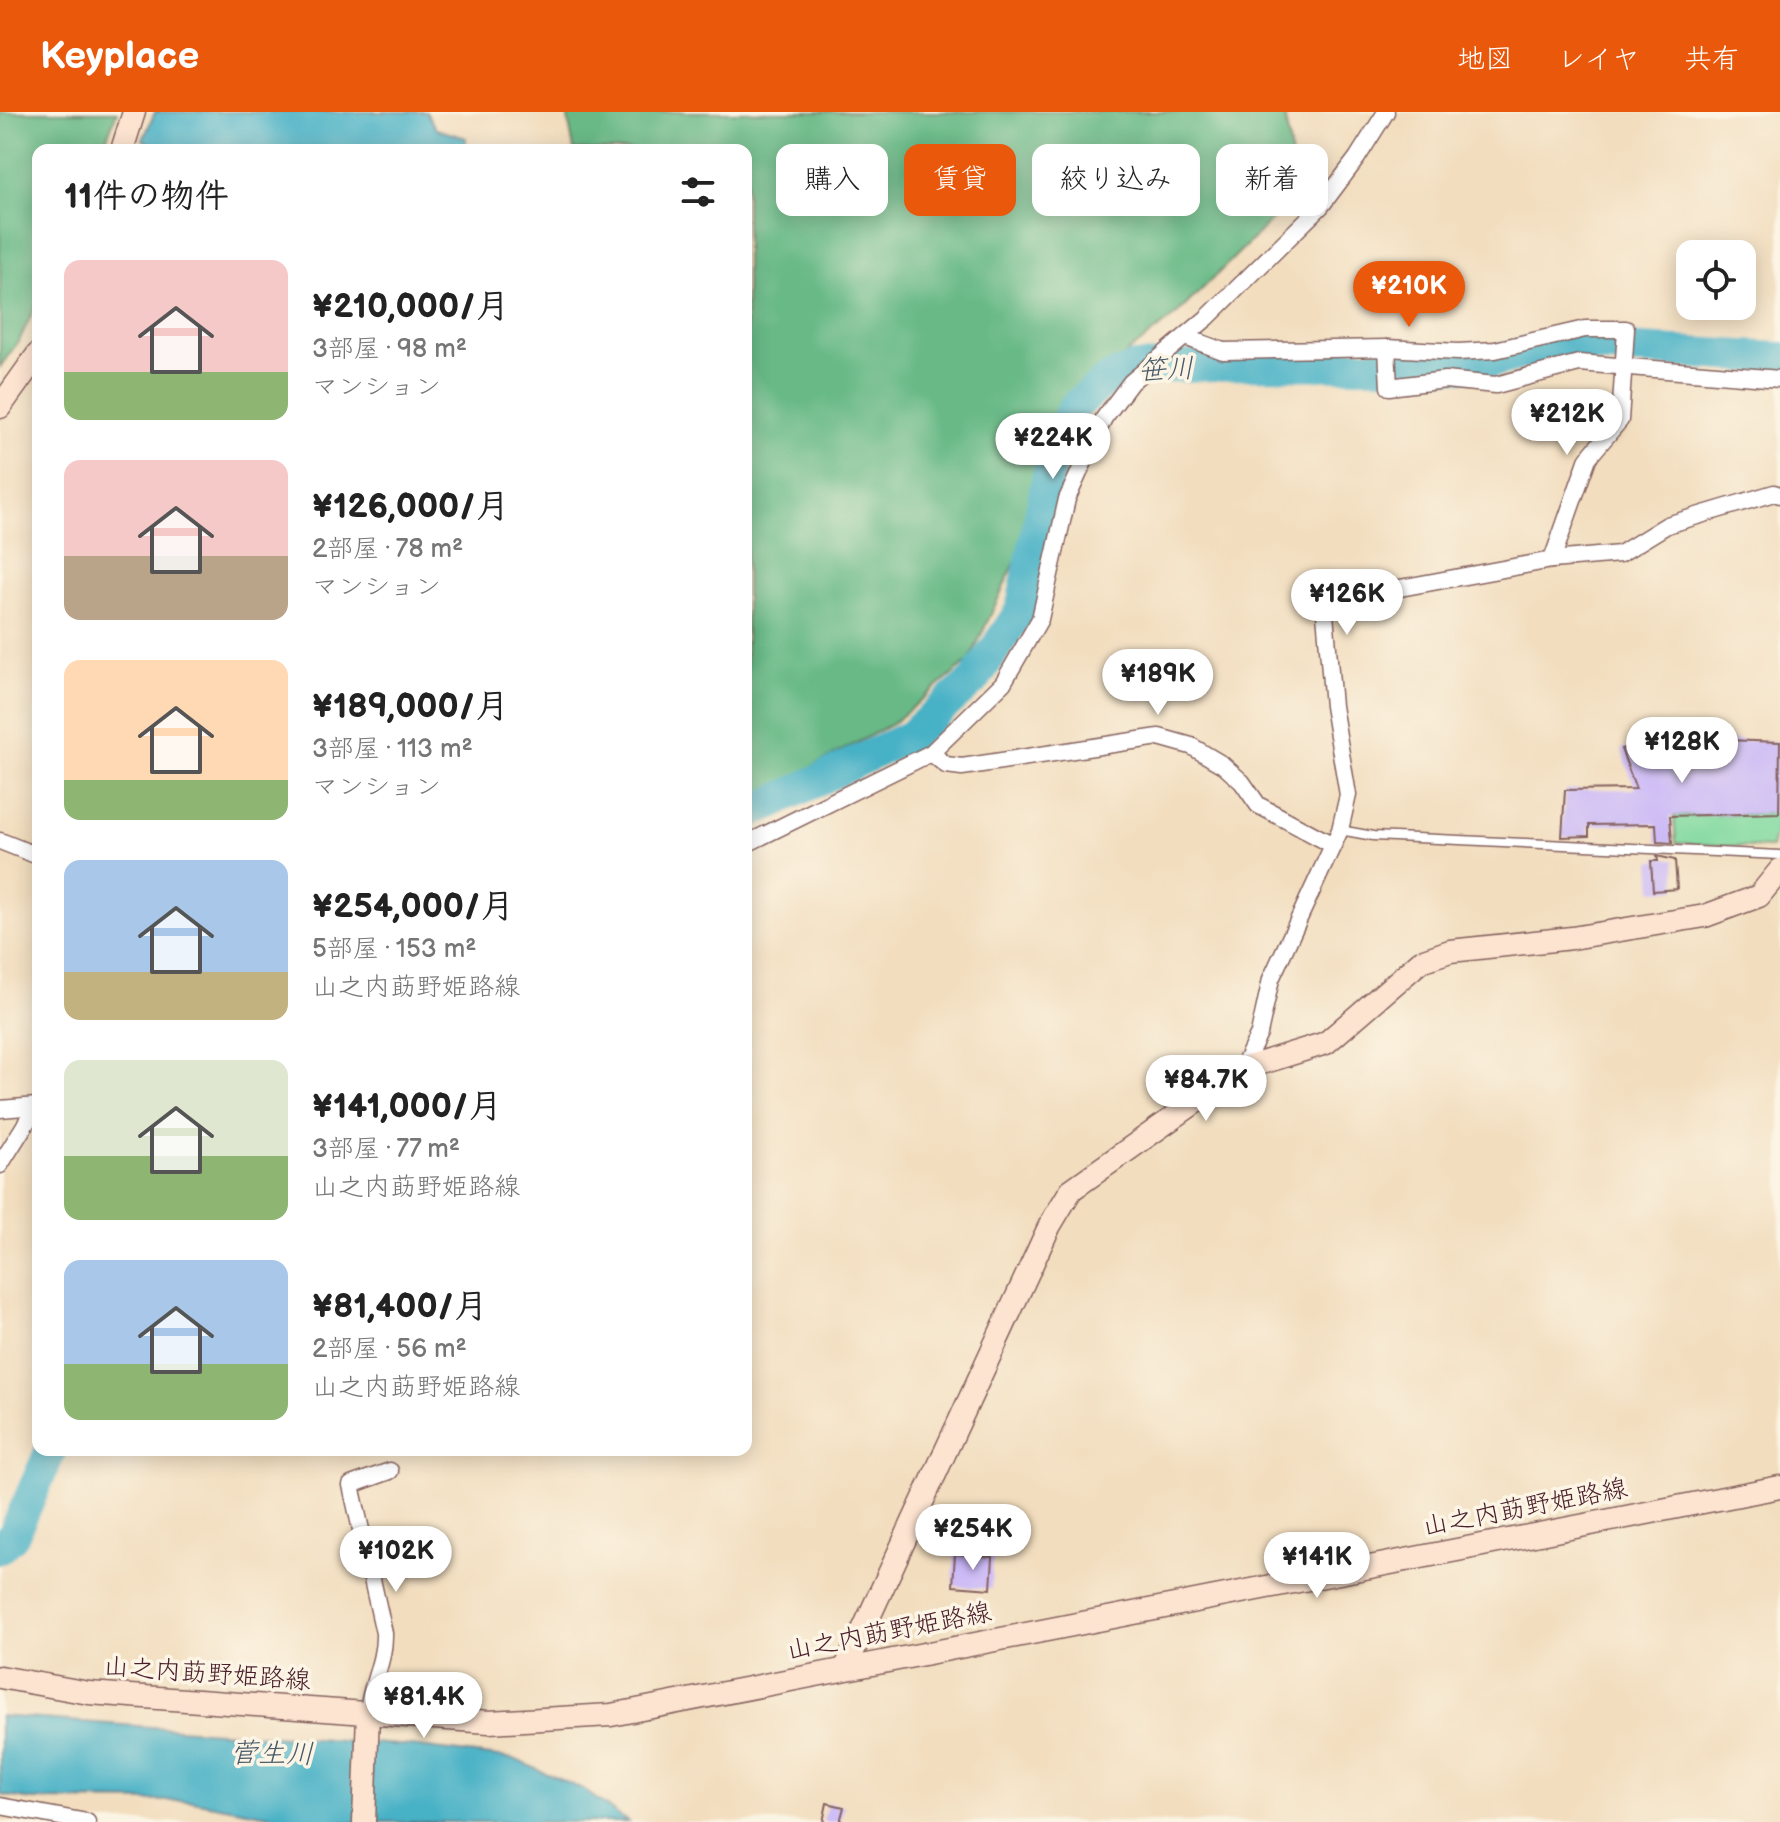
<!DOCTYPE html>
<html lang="ja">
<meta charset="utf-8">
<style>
body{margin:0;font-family:"Balsamiq Sans","Klee One",sans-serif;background:#f6f6f6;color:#222;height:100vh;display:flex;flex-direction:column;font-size:30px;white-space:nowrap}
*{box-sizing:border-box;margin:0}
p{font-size:26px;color:#767676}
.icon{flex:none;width:44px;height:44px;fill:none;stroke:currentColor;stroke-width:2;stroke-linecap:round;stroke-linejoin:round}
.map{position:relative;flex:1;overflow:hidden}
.drawer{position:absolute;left:32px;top:32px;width:720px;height:1312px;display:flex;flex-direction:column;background:#fff;border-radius:16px;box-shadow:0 4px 20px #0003}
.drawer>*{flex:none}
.hud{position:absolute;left:776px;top:32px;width:760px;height:72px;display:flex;gap:16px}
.controls{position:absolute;left:1676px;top:128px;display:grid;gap:16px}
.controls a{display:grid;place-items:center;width:80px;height:80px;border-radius:16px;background:#fff;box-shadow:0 4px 20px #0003;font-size:40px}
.price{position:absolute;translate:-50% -68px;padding:0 18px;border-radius:28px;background:#fff;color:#222;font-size:26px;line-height:52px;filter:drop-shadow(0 2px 4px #0008)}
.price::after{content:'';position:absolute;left:50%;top:48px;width:24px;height:18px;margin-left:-12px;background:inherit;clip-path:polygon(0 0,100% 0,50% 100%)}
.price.on{background:#ea580c;color:#fff}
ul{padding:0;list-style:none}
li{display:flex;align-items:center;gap:24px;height:200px;padding:0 32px}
li span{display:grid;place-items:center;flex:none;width:224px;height:160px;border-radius:16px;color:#555}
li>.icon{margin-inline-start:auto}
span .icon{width:96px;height:96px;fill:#fffc;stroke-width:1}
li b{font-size:34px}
h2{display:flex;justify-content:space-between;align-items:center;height:96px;padding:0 32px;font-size:34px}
.chip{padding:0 28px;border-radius:16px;background:#fff;box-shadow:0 4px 20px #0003;font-size:28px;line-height:72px}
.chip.on{background:#ea580c;color:#fff}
header{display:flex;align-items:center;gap:48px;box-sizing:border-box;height:112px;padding:0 40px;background:#ea580c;color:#fff}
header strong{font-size:38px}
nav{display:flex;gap:44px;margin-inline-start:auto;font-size:28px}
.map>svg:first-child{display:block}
.green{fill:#80d99f;stroke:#657c65;stroke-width:2}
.forest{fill:#68b986;stroke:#596c58;stroke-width:2}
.water{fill:#47b1c6;stroke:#486878;stroke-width:2}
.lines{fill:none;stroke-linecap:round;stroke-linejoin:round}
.river{stroke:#47b1c6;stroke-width:32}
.building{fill:#c8b5f8}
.lane-casing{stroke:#85625e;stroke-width:11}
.street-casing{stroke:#85625e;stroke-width:19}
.secondary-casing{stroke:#85625e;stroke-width:25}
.lane{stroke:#fff;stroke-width:8}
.street{stroke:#fff;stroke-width:16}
.secondary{stroke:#fde4d1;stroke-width:22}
.labels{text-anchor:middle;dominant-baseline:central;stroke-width:7;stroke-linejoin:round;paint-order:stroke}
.street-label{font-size:26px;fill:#4a1f2b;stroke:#fcf5e5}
.water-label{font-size:28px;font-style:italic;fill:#495969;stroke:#fcf5e5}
</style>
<header>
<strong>Keyplace</strong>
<nav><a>地図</a><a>レイヤ</a><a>共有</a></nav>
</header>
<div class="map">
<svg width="1780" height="1710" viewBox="0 0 1780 1710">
<rect width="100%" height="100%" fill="#fcf5e5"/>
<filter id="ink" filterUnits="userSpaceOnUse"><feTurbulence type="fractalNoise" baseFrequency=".0125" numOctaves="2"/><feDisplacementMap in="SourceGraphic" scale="16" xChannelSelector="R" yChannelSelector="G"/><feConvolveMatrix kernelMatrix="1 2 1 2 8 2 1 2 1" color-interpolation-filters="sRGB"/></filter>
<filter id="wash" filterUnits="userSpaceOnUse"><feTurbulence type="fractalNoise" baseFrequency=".006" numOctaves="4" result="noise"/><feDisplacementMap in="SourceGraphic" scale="32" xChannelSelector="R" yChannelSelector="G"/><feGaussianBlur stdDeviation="1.8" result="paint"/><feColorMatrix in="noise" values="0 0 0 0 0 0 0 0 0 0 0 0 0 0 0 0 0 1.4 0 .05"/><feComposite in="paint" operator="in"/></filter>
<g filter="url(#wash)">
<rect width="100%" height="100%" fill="#f2ddbe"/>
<polygon class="green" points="1779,701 1771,736 1676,731 1674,704"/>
<g class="forest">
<polygon points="0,0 117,0 102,38 38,38 38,189 20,227 0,255"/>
<polygon points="567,0 1284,0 1298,82 1177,202 1092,269 1043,339 1025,429 969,549 892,612 746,690 746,38 574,38"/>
</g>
<g class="water">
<polygon points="155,0 426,0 436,17 466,26 466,38 164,38 143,28"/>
<polygon points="0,1604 412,1634 514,1647 584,1678 628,1710 306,1710 192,1689 33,1688 0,1683"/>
</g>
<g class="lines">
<g class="river">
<polyline points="746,703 910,624 975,567 1021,498 1055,329 1075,294 1107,268 1134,256 1245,252 1477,254 1555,233 1780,246"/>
<polyline points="0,1436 13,1424 51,1338"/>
</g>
</g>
<g id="blocks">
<g class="building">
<polygon points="1670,626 1780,630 1779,701 1670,704 1672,731 1657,730 1656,712 1589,713 1589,724 1562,725 1565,678 1636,677 1621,637"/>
<polygon points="1657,744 1675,748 1677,777 1653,779 1651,749 1658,749"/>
<polygon points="955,1442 993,1445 991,1477 953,1474"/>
<polygon points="827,1691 844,1695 840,1710 823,1710"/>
</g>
</g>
</g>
<g filter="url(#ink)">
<use href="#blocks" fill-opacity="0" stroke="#85625e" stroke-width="2"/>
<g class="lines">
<g class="lane-casing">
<polyline id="lane" points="1340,718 1373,724 1780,743"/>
</g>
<g class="street-casing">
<g id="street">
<polyline points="1185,225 1223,239 1387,236 1458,240 1495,238 1585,217 1626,217 1620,308 1588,346 1552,448"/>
<polyline points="1387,236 1389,275 1445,268 1496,273 1579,251 1780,267"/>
<polyline points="931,641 946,653 962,655 1159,625 1191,634 1223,653 1242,670 1258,693 1333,733"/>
<polyline points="0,729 38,744"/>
<polyline points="746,732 931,641 1003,571 1040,507 1067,387 1104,306 1131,270 1207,206 1321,94 1357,46 1386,0"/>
<polyline points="1242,957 1259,922 1271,867 1340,718 1348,683 1333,594 1324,490 1552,448 1620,442 1667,413 1774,381 1780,383"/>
<polyline points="0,997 37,994"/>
<polyline points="0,1053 38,992"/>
<path d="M368,1601c2,-28 17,-51 16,-80l-33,-148 39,-14"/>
<polyline points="0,1694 87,1710"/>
</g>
</g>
<g class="secondary-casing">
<g id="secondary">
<polyline points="122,38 134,0"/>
<polyline points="0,295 38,242"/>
<polyline points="845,1557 1050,1113 1071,1078 1242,957 1326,931 1421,849 1450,839 1572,826 1705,804 1759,784 1780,758"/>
<polyline points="0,1565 89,1581 489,1610 611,1603 1780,1375"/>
<polyline points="364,1710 368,1601"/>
</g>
</g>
<use href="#lane" class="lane"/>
<use href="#street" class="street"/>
<use href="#secondary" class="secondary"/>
</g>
</g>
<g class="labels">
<g class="street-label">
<text transform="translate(1525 1396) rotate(-11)">山之内莇野姫路線</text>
<text transform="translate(889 1520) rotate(-11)">山之内莇野姫路線</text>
<text transform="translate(207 1562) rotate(4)">山之内莇野姫路線</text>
</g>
<g class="water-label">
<text transform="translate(1166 258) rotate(-3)">笹川</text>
<text transform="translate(272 1642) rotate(1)">菅生川</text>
</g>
</g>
</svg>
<div class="controls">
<a><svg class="icon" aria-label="locate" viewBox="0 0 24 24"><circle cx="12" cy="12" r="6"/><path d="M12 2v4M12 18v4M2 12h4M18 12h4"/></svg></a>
</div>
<b class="price on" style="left:1409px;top:217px">¥210K</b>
<b class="price" style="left:1567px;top:345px">¥212K</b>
<b class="price" style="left:1053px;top:369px">¥224K</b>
<b class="price" style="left:1347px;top:525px">¥126K</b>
<b class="price" style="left:1158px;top:605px">¥189K</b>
<b class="price" style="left:1682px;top:673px">¥128K</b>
<b class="price" style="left:1206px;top:1011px">¥84.7K</b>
<b class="price" style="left:973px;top:1460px">¥254K</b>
<b class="price" style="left:396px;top:1482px">¥102K</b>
<b class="price" style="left:1317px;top:1488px">¥141K</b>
<b class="price" style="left:424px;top:1628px">¥81.4K</b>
<div class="hud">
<a class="chip">購入</a>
<a class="chip on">賃貸</a>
<a class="chip">絞り込み</a>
<a class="chip">新着</a>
</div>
<section class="drawer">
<h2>11件の物件<svg class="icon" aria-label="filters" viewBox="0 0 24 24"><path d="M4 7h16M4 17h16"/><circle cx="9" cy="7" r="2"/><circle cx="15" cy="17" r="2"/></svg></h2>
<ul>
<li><span style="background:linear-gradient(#f6c9c9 70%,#8fb573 0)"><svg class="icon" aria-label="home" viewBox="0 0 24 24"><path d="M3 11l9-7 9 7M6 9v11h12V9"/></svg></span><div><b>¥210,000/月</b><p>3部屋 · 98 m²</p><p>マンション</p></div></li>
<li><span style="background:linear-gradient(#f6c9c9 60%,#b9a48a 0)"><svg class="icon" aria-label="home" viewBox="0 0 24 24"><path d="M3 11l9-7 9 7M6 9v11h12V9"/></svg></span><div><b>¥126,000/月</b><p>2部屋 · 78 m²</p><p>マンション</p></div></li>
<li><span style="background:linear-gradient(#ffd9b3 75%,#8fb573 0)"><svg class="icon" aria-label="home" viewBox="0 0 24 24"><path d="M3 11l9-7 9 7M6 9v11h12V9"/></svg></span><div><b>¥189,000/月</b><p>3部屋 · 113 m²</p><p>マンション</p></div></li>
<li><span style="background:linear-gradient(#a9c7e8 70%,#c2b280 0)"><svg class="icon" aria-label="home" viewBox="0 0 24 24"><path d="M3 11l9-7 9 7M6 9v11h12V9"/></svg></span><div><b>¥254,000/月</b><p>5部屋 · 153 m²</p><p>山之内莇野姫路線</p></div></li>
<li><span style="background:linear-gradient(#dfe7d0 60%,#8fb573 0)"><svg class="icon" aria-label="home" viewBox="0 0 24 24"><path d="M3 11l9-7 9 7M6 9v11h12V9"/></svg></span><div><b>¥141,000/月</b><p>3部屋 · 77 m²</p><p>山之内莇野姫路線</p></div></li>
<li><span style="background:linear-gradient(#a9c7e8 65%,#8fb573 0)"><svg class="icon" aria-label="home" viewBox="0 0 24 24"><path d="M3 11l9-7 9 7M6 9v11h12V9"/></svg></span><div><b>¥81,400/月</b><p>2部屋 · 56 m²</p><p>山之内莇野姫路線</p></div></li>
</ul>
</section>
</div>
